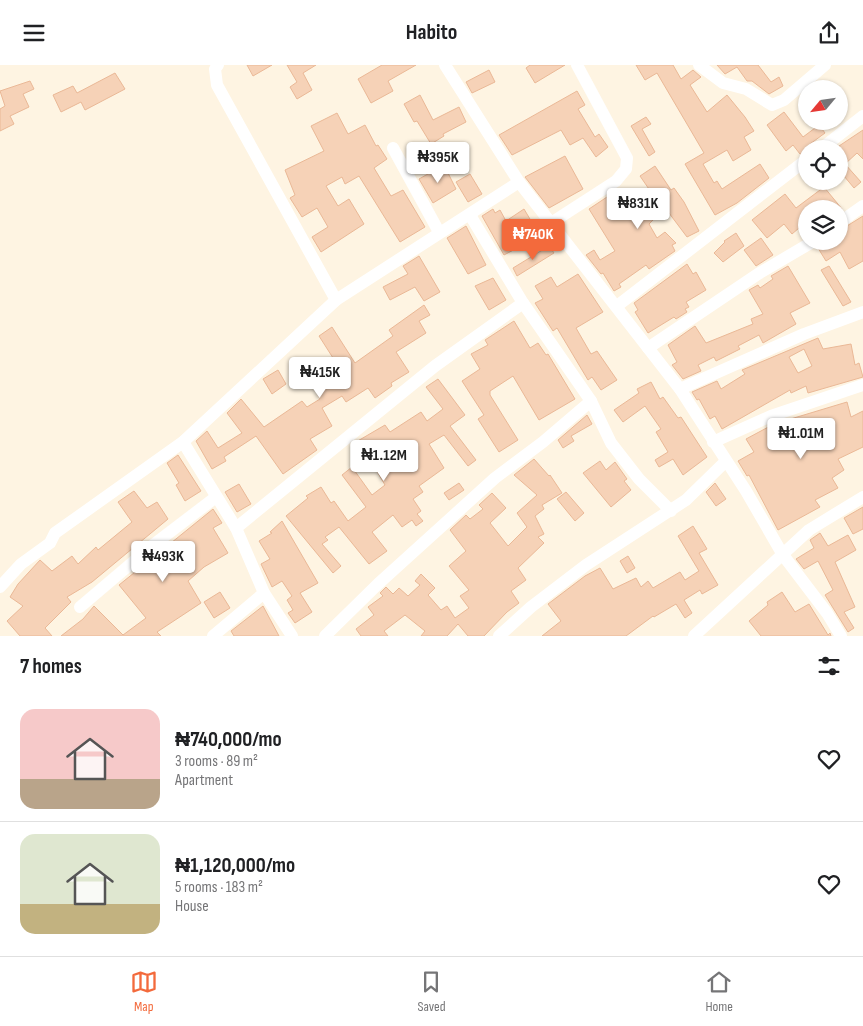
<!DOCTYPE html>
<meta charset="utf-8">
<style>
body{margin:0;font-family:"Sofia Sans Condensed",sans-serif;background:#f2f2f2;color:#202124;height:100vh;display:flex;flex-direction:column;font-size:19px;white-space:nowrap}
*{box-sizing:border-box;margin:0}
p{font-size:16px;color:#757577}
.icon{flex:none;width:28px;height:28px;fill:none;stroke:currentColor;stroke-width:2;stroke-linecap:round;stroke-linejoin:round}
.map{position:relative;height:571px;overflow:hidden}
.drawer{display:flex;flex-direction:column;background:#fff;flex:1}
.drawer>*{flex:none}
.needle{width:32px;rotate:241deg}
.tools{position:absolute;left:798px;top:15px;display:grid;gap:10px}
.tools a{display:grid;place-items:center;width:50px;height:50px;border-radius:50%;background:#fff;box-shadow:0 1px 4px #0004;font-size:25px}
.price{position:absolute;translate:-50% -42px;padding:0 11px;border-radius:5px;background:#fff;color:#222;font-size:16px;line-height:32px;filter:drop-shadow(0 1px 2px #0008)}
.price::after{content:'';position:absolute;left:50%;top:30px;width:15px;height:11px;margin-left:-8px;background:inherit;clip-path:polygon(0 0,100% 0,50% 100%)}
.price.selected{background:#f36a3c;color:#fff}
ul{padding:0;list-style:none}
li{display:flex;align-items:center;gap:15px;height:125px;padding:0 20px}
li+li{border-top:1px solid #e0e0e0}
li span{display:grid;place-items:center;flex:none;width:140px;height:100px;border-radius:15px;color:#555}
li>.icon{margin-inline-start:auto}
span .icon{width:60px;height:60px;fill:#fffc;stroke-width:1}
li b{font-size:21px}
h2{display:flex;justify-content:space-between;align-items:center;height:60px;padding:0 20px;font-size:21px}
header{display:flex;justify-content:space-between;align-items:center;height:65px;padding:0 20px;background:#fff;font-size:22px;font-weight:700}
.tabs{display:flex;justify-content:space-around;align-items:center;height:70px;border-top:1px solid #e0e0e0;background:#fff;font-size:14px;color:#757577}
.tabs a{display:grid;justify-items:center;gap:2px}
.tabs .selected{color:#f36a3c}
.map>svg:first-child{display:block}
.building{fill:#f6d2b7;stroke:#eab896;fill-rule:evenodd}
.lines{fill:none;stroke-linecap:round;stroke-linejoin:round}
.minor{stroke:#fff;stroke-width:12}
</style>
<header><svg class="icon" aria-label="menu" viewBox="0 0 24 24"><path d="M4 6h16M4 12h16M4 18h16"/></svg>Habito<svg class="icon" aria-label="share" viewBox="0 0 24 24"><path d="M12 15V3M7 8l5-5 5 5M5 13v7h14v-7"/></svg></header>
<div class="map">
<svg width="863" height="571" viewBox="0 0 863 571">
<rect width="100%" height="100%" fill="#fef4e2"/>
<g class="building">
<polygon points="247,0 272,0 253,11"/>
<polygon points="287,0 316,0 303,8 312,25 297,34 290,22 297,17"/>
<polygon points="382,0 416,0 388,16 393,26 371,38 358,14"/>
<polygon points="530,0 565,0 535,18 526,3"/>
<polygon points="636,0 673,0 681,14 693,5 701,12 690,20 707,47 727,30 745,52 754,66 744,72 751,85 733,96 727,85 703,99 714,118 717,116 722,124 760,99 769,113 737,138 715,150 685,99 704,88 657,8 645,15"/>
<polygon points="717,0 758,0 771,17 779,12 783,21 769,29 752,16 747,16 737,2 725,9"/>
<polygon points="489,5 495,17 472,28 466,17"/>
<polygon points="115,8 125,24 85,45 81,37 61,47 53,30 73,21 77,28"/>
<polygon points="30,16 34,24 23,29 29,42 10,51 14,59 0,66 0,44 5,41 0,26"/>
<polygon points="577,26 585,40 578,44 595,72 599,69 608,82 596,92 583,73 570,80 561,65 512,90 499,70"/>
<polygon points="420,30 433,55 459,42 466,57 443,69 444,71 431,79 417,56 414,57 404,39"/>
<polygon points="784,47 803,72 819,60 825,68 810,79 813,84 806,84 806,87 800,89 793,80 786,86 767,60"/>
<polygon points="337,48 348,69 365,60 376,81 378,80 387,94 374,103 391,131 403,125 425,162 400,177 359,111 345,119 342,112 326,121 338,141 349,134 364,159 321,187 312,172 328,162 317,143 302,152 290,133 295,130 285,105 324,86 311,61"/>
<polygon points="646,52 651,59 642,64 655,87 649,91 631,61"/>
<polygon points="863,65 863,94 857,88 845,99 861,117 854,123 839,105 839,81"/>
<polygon points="565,91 583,124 549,143 525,112"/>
<polygon points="444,100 456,124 433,138 419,114"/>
<polygon points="655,101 671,125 674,123 684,137 699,166 687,172 663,140 648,149 653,155 649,159 657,173 665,167 676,178 672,180 675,186 649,204 646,200 619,219 621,222 614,226 603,208 601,209 586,190 594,185 600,195 615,186 589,144 616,126 627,146 653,130 640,111"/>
<polygon points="470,109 482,129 468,137 456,117"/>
<polygon points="824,122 842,144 806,144 806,157 792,169 784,159 767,173 752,155 785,129 796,143"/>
<polygon points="493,144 495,148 500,145 506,156 524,144 540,171 504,190 482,151"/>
<polygon points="863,151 863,196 849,204 840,187 826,196 818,183 822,178 839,176 839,166"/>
<polygon points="466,161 486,200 468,209 447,173"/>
<polygon points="736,168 744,181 723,197 714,188 725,177 724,176"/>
<polygon points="761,173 773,190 756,201 744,185"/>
<polygon points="549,181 554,188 517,211 513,203"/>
<polygon points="419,191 440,227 424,236 415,222 390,235 383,222 408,209 403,201"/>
<polygon points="687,199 693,209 696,207 706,225 686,237 689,242 685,244 687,247 676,254 674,252 648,268 635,247 638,245 634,238"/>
<polygon points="788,201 810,238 790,248 796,259 763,278 759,270 738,281 740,284 716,296 714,292 698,300 701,306 683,314 672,300 677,297 668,280 695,261 706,278 753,259 751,254 763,249 749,225 758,220 760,223 773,214 771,211"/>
<polygon points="829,201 851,237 843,241 821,205"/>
<polygon points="578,209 603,247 576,263 591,289 597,286 617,315 601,325 592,312 588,315 557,263 553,266 535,238 543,234 535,221 551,212 557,222"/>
<polygon points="493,213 506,235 489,245 475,221"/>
<polygon points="424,240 430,250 419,256 426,268 396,287 409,307 391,318 392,321 375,333 368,323 346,337 342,331 322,343 332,361 310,374 317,385 283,409 256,371 224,392 226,396 212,404 196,376 207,366 218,383 242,368 227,348 241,334 264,362 302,336 307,342 320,334 316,326 333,316 331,313 342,307 319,271 332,262 355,298 393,271 389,265"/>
<polygon points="514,256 530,283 538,278 546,290 548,289 575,334 539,355 513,311 490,326 490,330 518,375 499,387 478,354 484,350 462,316 480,304 471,289 488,280 485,275"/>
<path d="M818,273l5,11 28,-5 4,21 4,-2 4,14 -55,16 -2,-7 -15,7 -1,-3 -68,39 -7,-13 -5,3 -11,-20 -2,1 -5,-8 25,-11 4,8 24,-15 -3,-4zM804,284l8,17 -14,7 -9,-16z"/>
<polygon points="278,305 286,319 272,329 263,314"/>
<polygon points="438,314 465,350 450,361 476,395 468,401 444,370 429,379 444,403 419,421 423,427 413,434 421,446 417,449 423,456 416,461 412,455 402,462 393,450 372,467 387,486 369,499 339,462 325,472 328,475 322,479 341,501 333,508 286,451 308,433 306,431 321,422 331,438 334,436 348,456 366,442 342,410 352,402 372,430 385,420 368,391 366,392 356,377 385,360 390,367 421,347 427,356 443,344 426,322"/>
<polygon points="651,317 660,334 663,332 678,353 681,352 707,392 683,410 673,394 659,402 655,395 668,387 656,367 661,364 645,341 623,357 614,345 639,328 637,324"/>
<polygon points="847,337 851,352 863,346 863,382 838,394 844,405 832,413 838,423 815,435 820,442 778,465 749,410 747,411 738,396 754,387 746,374 774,359"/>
<polygon points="587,350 592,359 571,371 574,376 563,383 558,375"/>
<polygon points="178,390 201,426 185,436 176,420 179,418 167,398"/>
<polygon points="534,394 549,411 550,410 562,428 542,440 544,444 535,451 544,469 538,472 544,478 518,503 526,515 511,526 519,538 507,547 484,571 468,571 458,559 447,571 421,571 425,566 405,550 384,566 388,571 361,571 356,564 374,550 368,542 383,531 380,528 386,522 393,529 399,523 408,531 420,520 415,516 421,509 435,523 428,530 441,545 447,541 455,553 469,543 460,531 469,525 449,501 466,486 450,465 466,450 470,454 483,444 479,440 492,428 506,443 490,458 508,481 527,462 517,448 537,430 514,410"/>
<polygon points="600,396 606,405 615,397 627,414 624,416 631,425 611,442 583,408"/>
<polygon points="459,418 464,425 449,435 444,428"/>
<polygon points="715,418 726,434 716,441 706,427"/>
<polygon points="239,419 251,439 237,447 225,427"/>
<polygon points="134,426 147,443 157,437 168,454 92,517 67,532 71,537 45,563 52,571 20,571 7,556 23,541 10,532 18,519 40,495 52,506 72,491 78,499 96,482 98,485 132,457 118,437"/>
<polygon points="566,427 584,448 575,456 557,434"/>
<polygon points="863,442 863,464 853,469 844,453"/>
<polygon points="213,444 222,458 213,463 228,488 204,502 188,516 201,538 157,567 161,571 61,571 83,554 94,541 123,570 146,553 119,520"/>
<polygon points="282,456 318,518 300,528 312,547 295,558 288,548 293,545 287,535 292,531 282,516 272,522 261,499 270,494 259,476 272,468 270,467"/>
<polygon points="693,461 707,484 699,488 718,520 702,529 700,525 684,535 692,548 685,553 676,539 654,552 653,551 626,571 542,571 561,556 548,539 585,511 600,503 613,524 636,513 641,522 648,516 653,523 680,507 685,515 699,506 678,471"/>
<polygon points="820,468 828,481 848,470 856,485 835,497 855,542 844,547 854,563 848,567 825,530 833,525 818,496 804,504 796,494 814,483 810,475"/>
<polygon points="628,491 635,503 627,508 620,496"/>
<polygon points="220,527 230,543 214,553 204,537"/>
<polygon points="782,527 795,547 809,539 828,570 830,568 831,571 761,571 749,556 768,540 767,537"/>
<polygon points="263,541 279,571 234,571 231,566"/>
</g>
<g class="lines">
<g class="minor">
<polyline points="218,0 215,4 217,20 336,235"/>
<polyline points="445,0 519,117 680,324"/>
<polyline points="699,0 723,18 746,24 772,40 784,35 825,0"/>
<polyline points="393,83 439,167"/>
<polyline points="821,84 863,51"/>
<polyline points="470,150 523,238 591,336 611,378 639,414 671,446"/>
<polyline points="551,158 616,116 626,104 627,93 577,0"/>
<polyline points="839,158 863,141"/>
<polyline points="617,241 806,95"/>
<polyline points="648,283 758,209 814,176"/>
<polyline points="183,377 236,463 264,528 292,571"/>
<polyline points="713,377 771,351 863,320"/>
<polyline points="236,463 435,301 523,238"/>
<polyline points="0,522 21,499 50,478 55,468 183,377 336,235 519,117"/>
<polyline points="80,542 153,480 216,432"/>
<polyline points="213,571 264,528"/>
<polyline points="325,571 378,519 495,413 543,377 591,336"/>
<polyline points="499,571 531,542 586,500 686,435 726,396"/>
<polyline points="694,571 809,465 863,432"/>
<polyline points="841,571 827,548 783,490 746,426 680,324 804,269 863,247"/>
</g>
</g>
</svg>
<div class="tools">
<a><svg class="needle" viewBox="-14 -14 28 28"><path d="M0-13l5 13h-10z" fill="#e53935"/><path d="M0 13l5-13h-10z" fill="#757577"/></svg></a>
<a><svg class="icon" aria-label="locate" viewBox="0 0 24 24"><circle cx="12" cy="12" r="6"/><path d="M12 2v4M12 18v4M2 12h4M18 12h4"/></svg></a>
<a><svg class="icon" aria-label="layers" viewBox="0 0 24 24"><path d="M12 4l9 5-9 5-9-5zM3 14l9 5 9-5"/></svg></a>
</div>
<b class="price" style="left:438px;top:119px">₦395K</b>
<b class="price" style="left:638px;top:165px">₦831K</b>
<b class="price selected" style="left:533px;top:196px">₦740K</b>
<b class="price" style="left:320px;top:334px">₦415K</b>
<b class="price" style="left:801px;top:395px">₦1.01M</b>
<b class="price" style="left:384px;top:417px">₦1.12M</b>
<b class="price" style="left:163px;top:518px">₦493K</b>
</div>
<section class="drawer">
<h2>7 homes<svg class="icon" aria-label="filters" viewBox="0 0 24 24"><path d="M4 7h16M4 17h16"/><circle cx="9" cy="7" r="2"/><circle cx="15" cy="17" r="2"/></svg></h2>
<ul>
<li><span style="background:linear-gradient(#f6c9c9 70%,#b9a48a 0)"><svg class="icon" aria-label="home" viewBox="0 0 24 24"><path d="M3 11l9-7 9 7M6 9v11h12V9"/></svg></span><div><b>₦740,000/mo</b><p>3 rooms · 89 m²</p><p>Apartment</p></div><svg class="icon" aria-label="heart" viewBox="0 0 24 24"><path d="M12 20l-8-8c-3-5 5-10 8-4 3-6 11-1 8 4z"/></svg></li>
<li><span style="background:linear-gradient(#dfe7d0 70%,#c2b280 0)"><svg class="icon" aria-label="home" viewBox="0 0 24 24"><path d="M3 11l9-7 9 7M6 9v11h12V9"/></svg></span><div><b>₦1,120,000/mo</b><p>5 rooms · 183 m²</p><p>House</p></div><svg class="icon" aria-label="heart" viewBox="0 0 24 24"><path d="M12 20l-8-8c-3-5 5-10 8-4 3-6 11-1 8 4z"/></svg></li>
</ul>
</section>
<nav class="tabs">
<a class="selected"><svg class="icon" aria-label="map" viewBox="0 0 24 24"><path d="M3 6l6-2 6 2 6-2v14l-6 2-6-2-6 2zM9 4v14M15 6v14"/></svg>Map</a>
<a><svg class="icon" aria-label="saved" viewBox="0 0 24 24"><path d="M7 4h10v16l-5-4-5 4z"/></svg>Saved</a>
<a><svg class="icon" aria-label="home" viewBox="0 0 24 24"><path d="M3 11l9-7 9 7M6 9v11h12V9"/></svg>Home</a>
</nav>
